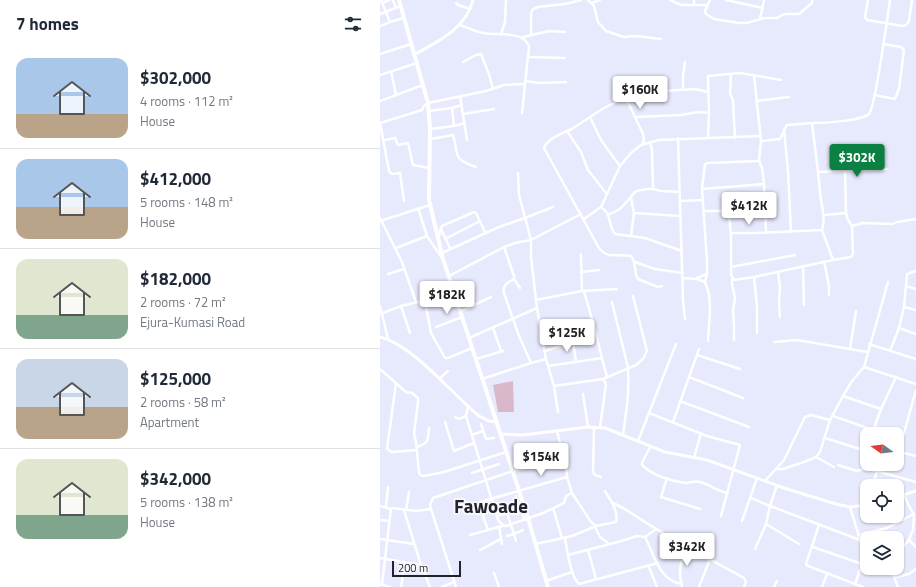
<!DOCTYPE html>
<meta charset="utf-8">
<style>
body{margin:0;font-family:"Titillium Web",sans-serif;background:#f6f6f7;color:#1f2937;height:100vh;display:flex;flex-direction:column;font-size:15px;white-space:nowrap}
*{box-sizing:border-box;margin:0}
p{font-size:13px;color:#747a83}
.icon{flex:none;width:22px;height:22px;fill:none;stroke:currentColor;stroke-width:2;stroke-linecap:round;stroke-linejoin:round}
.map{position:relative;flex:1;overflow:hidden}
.drawer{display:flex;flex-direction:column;background:#fff;width:380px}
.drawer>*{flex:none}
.needle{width:26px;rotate:284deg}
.fabs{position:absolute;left:480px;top:427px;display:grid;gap:8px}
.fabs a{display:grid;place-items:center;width:44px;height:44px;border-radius:8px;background:#fff;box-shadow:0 1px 3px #0004;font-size:20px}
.scale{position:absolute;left:12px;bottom:10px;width:69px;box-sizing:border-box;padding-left:4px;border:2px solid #22232b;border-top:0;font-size:11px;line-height:14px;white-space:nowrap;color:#22232b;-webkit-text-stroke:3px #f7f8fc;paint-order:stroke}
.price{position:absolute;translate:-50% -34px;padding:0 9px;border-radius:4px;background:#fff;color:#222;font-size:13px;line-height:26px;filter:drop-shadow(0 1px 2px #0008)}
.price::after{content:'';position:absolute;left:50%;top:24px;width:12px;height:9px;margin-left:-6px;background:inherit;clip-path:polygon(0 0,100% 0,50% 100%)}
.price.active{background:#0b8043;color:#fff}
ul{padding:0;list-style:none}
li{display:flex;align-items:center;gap:12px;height:100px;padding:0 16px}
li+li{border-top:1px solid #e0e1e3}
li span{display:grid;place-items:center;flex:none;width:112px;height:80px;border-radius:12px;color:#555}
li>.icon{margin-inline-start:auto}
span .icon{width:48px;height:48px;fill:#fffc;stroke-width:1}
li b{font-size:17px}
h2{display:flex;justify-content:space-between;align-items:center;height:48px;padding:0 16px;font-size:17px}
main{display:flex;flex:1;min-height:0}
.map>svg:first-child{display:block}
.green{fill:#d9b9c9}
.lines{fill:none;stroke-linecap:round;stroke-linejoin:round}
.minor{stroke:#fff;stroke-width:2.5}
.tertiary{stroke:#fff;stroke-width:3}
.primary{stroke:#fff;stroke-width:4}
.labels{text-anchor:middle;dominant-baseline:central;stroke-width:4;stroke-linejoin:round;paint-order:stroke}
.district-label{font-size:19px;font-weight:bold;fill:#22232b;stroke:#f7f8fc}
</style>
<main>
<section class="drawer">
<h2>7 homes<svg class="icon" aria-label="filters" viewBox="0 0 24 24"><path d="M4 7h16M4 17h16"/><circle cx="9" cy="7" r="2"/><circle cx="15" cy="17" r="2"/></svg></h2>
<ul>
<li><span style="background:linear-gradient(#a9c7e8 70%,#b9a48a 0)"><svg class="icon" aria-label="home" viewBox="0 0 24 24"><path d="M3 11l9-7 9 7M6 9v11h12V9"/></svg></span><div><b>$302,000</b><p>4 rooms · 112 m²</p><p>House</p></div></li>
<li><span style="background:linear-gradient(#a9c7e8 60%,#b9a48a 0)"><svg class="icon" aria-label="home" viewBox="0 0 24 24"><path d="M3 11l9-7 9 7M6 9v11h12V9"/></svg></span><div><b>$412,000</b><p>5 rooms · 148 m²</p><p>House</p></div></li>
<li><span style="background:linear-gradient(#dfe7d0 70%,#7fa58c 0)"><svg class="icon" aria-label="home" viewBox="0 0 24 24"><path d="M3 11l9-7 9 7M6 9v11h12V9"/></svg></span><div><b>$182,000</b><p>2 rooms · 72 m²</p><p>Ejura-Kumasi Road</p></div></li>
<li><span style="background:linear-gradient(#c9d6e8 60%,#b9a48a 0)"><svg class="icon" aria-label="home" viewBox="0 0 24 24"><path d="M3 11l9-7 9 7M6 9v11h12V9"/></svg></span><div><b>$125,000</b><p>2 rooms · 58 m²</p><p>Apartment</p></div></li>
<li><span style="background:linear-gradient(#dfe7d0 70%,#7fa58c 0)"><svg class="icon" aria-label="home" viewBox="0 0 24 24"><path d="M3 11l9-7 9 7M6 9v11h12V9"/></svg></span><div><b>$342,000</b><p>5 rooms · 138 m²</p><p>House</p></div></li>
</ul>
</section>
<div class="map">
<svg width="536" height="587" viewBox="0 0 536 587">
<rect width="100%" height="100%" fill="#e7e9fc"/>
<polygon class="green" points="133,381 134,412 118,412 113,385"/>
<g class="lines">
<g class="minor">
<polyline points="1,0 10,22"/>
<polyline points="13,0 16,8"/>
<polyline points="208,0 214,6 218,22 226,31 244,37 256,36 281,39"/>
<polyline points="290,0 301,5 328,5"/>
<polyline points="314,0 314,5"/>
<polyline points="330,0 325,11 326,14 334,19 359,23 366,23 385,18 397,18 402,15 406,14 419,14 432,3 432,0"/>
<polyline points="346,0 383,8"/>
<polyline points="488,0 485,17 487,20 523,26 526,25 529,21 532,0"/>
<polyline points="2,3 9,0"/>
<polyline points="76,3 78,5 90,9"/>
<polyline points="212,3 220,0"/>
<polyline points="0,14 20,6"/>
<polyline points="380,19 384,0"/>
<path d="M80,25c8,3 16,7 24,8 13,3 41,-3 45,14l-7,66"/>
<polyline points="0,26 10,22 23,18"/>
<polyline points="121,34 125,22 126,0"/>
<polyline points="151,35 151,13 153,9 158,7 185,4 201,0"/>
<polyline points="143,37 169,31 185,32"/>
<polyline points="0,54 31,44"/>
<polyline points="148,57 185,58"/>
<polyline points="83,62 96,55 101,54 109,74 113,89"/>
<polyline points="11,71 16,95"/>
<polyline points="351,74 350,93 353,101 355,138"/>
<polyline points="0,75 37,63"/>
<polyline points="374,75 381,141 379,161 382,168 384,184 386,232"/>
<polyline points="146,81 159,83 186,82"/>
<polyline points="303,89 303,76 305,62"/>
<polyline points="494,95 515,99 519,89 524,50 521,47 503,44"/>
<polyline points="80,96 87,140"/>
<polyline points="246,98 263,134 264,140 262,145"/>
<polyline points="0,101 43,85"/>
<polyline points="376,101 409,97"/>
<polyline points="72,108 74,126"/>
<polyline points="49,111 72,108 82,105"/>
<polyline points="83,114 114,109"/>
<polyline points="210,117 192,129 187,131 201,152 208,170 226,193"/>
<polyline points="255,117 301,115 318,112 329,113"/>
<polyline points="0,123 42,110 44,106 48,103 106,91 124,85 145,84"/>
<polyline points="0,123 9,171 12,174 20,173 24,201"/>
<polyline points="50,129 74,126 85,123"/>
<polyline points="404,129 408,171 411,232"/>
<path d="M187,131c-7,3 -21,9 -23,17l55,100c10,12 18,5 32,8 6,7 2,16 7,23l20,8 4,-1"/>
<polyline points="298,138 303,301 305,319"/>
<polyline points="328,138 329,113 328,76 360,73 401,80"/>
<path d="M51,139l22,-4c6,21 -1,24 23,32"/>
<polyline points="4,140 15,138 18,145 28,143 33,165 49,168"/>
<polyline points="381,141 400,139 407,125 432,123"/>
<polyline points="240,166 221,140 210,117 224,108 254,93 315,89 328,92"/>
<path d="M465,171l1,42 2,7 4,6 1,28 -2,3 -18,3 -11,-30c4,-13 -1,-25 -2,-38 -2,-23 -5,-45 -8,-69 12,0 49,-2 57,-9 6,-6 19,-100 21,-114"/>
<polyline points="438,172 507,169"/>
<polyline points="138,173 139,195 151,240 151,257 157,308 166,359 174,386 223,379 256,365 263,359 267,351 253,296"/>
<polyline points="273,189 281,191 300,192"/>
<polyline points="322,189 384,184"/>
<polyline points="251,198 254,213 251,236"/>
<polyline points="301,201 323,200"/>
<path d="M221,207c12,8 6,17 14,27l30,4 37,13"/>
<polyline points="38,208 47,236"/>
<polyline points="324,211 349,211 386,208"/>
<polyline points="349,211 351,238 351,275 354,280 374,277 453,260"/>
<polyline points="254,213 300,216"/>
<path d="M229,214c12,-2 19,-15 27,-23l12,-2h5l-1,-39 -2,-8"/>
<polyline points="444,215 466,213"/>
<polyline points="0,218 22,262 36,302"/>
<polyline points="204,219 221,207 240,166 251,153 261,145 279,140 380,136"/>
<polyline points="0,221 50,205"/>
<polyline points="472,226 482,223 513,224 517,222 536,219"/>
<polyline points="61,229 70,248"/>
<polyline points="351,233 375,233 442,230"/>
<polyline points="58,237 60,234 60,230 62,226 94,212 96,213 105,232"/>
<polyline points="65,239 100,221"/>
<path d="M124,247l10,29v3c-7,4 -12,6 -10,14l15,43 12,27"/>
<polyline points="16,248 47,236 62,258"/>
<polyline points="62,253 119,227 145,218 173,207"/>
<polyline points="201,254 202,291"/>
<polyline points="444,261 449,286 449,295"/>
<polyline points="255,262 275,269 303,273"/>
<polyline points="423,266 424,305"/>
<polyline points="351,267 415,255"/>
<polyline points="201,272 219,270"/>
<polyline points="398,272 400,287 399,304 400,317"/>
<polyline points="8,274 24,269"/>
<polyline points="69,276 124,247 135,243 151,240 201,214"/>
<polyline points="374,277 377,306 377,333"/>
<polyline points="303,278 317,279 325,282"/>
<polyline points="317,278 327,274"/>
<polyline points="134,279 140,288"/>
<polyline points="352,279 352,284 355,298 353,311 354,324 354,340"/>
<polyline points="526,286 536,289"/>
<polyline points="156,300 202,291 237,289"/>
<polyline points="45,301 51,333 65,358 68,358 92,348"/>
<path d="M232,302l16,66c2,23 -2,44 -5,67"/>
<polyline points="0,306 8,339"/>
<polyline points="21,306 30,333"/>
<polyline points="524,307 536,310"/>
<polyline points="81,311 111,297"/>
<polyline points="0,314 21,306 75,293"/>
<polyline points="56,327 82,317"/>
<polyline points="113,328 121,351"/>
<polyline points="519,328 536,334"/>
<polyline points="216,334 222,358"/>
<polyline points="89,338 157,308"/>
<polyline points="328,341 330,309 329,294 325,282 327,274 327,261 322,189 325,164 328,163 379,161"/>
<polyline points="193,342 196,362"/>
<polyline points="394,342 417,340 487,352"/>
<polyline points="489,344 536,359"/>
<polyline points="470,349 476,311"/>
<polyline points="165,351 216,334 204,291"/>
<polyline points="510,351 519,328 524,307 527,274 536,271"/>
<polyline points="317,355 360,369"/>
<polyline points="96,359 123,351"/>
<polyline points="168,366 222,358 227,377"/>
<polyline points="484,367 536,384"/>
<polyline points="0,369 26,392 32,393 38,398 38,402 34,434 36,442 39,472 40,475 44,476 64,472 126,452"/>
<polyline points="309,377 363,398"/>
<polyline points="59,379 68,371"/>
<polyline points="102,379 151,363 166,359"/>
<polyline points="16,383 7,449 12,452 37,450"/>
<polyline points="174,386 178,412"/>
<polyline points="203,394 208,427"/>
<polyline points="463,396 501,409 492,434"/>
<polyline points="300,401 369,427"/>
<polyline points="88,406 86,416 118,520 123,525 126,526 163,513 184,503 186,496 192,493"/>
<polyline points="501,409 516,377"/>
<polyline points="269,413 327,436 360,445 341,516"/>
<polyline points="453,416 493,430"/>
<polyline points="75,417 79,419 86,416"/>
<polyline points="65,422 74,451 94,443"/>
<polyline points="293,422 319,349"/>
<polyline points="101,424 106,439 114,438"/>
<polyline points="214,427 213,472 215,475 221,477"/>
<polyline points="220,427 226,384 223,379"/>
<polyline points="177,431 186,467 187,477 192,493 211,522 216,526"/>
<polyline points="92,435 103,431"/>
<polyline points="445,438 480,449 484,449 487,448"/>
<polyline points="258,441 296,344"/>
<path d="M37,447c12,-4 11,-7 12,-19"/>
<path d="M270,447l-8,16v2c10,10 28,16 43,18 5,0 10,-3 15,-1 10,2 16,9 28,11"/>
<polyline points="517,451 536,456"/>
<polyline points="519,451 536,390"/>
<polyline points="436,457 454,467"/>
<polyline points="314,458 321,433"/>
<polyline points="458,465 477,471 486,468 536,482"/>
<polyline points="397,469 403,469 424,462 436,457 440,452 450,420 463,396 472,381 484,367 508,282"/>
<polyline points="92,473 119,464"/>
<polyline points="287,478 281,497 320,509"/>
<polyline points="385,481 404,460 425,417 431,415 450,420"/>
<polyline points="493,486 497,471"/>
<polyline points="524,495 529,506 534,515 533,530 529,540 536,547"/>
<polyline points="136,496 140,509"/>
<polyline points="371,498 390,506 480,540"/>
<path d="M233,503c16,7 29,18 45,27 28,17 57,32 86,48l2,4 -2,5"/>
<polyline points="0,506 11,509"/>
<polyline points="6,507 8,487"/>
<polyline points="470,507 487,562"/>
<polyline points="79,508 187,477"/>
<polyline points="173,508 182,538"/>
<polyline points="24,510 41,565 50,587"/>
<polyline points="26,510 29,492"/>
<polyline points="102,513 108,530"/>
<polyline points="117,516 127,513"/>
<polyline points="0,520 9,521"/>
<polyline points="362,521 377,478"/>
<polyline points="386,524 419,544"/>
<polyline points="439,525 426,564 428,566 483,587"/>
<polyline points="119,527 122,544"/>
<polyline points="215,527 220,537 229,544"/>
<path d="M276,529l-11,8c9,17 14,44 37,47"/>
<polyline points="143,530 134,534 127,513 140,509 145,520"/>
<polyline points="90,535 122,526"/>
<polyline points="478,535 507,528 534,514"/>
<polyline points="127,536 134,534 136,541"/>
<path d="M185,538c2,11 5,38 14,46l79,-21"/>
<polyline points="0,539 34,544"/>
<path d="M156,544l36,-8 24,-10 20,-4c3,-11 -6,-22 -11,-31"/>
<polyline points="433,547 482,564"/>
<polyline points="375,549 386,524 390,506 397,485"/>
<path d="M100,550c8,-3 13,-8 21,-11"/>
<polyline points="208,550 216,579"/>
<polyline points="319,554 331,537"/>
<polyline points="517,554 529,540"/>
<polyline points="188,555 238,542 257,536 265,537"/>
<polyline points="0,558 41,565"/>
<polyline points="268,565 277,587"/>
<polyline points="493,568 505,571 517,577 529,574 536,569"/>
<polyline points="114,573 119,587"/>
<polyline points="514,577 518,587"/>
<polyline points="166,581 192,572"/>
<polyline points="0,584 10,587"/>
<polyline points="2,584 11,509 13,508 36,511 51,509"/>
<polyline points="475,584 482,564 487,562"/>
<polyline points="21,587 25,563"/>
<polyline points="62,587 74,582"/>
<polyline points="76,587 51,509 50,505 53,498 133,471 150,467 184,456"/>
<path d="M302,587c-4,-15 -2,-26 6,-39"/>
<polyline points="319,587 330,559"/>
<polyline points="394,587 397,581"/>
<polyline points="442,587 447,574"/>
</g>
<g class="tertiary">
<path d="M34,55c24,-14 52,-26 59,-55"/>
<path d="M0,337c33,8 72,57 99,79l10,5 8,1"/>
<polyline points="121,434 143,435 208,427 225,428 285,452 327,460 404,488 456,504 470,507 487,505"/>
<polyline points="517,497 536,491"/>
</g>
<polyline class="primary" points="19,0 48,103 50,129 49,200 63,259 148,518 168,587"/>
</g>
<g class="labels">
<g class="district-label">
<text x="111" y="505">Fawoade</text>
</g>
</g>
</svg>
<div class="fabs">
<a><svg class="needle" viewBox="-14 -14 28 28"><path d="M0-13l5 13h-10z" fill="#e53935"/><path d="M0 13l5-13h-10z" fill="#747a83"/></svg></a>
<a><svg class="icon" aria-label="locate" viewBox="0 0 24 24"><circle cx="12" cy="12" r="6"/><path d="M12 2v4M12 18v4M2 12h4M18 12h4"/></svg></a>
<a><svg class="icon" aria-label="layers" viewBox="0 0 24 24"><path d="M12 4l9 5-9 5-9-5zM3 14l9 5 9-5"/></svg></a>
</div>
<div class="scale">200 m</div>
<b class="price" style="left:260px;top:110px">$160K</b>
<b class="price active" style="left:477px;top:178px">$302K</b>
<b class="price" style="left:369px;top:226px">$412K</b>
<b class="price" style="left:67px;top:315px">$182K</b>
<b class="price" style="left:187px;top:353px">$125K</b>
<b class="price" style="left:161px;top:477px">$154K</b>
<b class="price" style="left:307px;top:567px">$342K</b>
</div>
</main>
